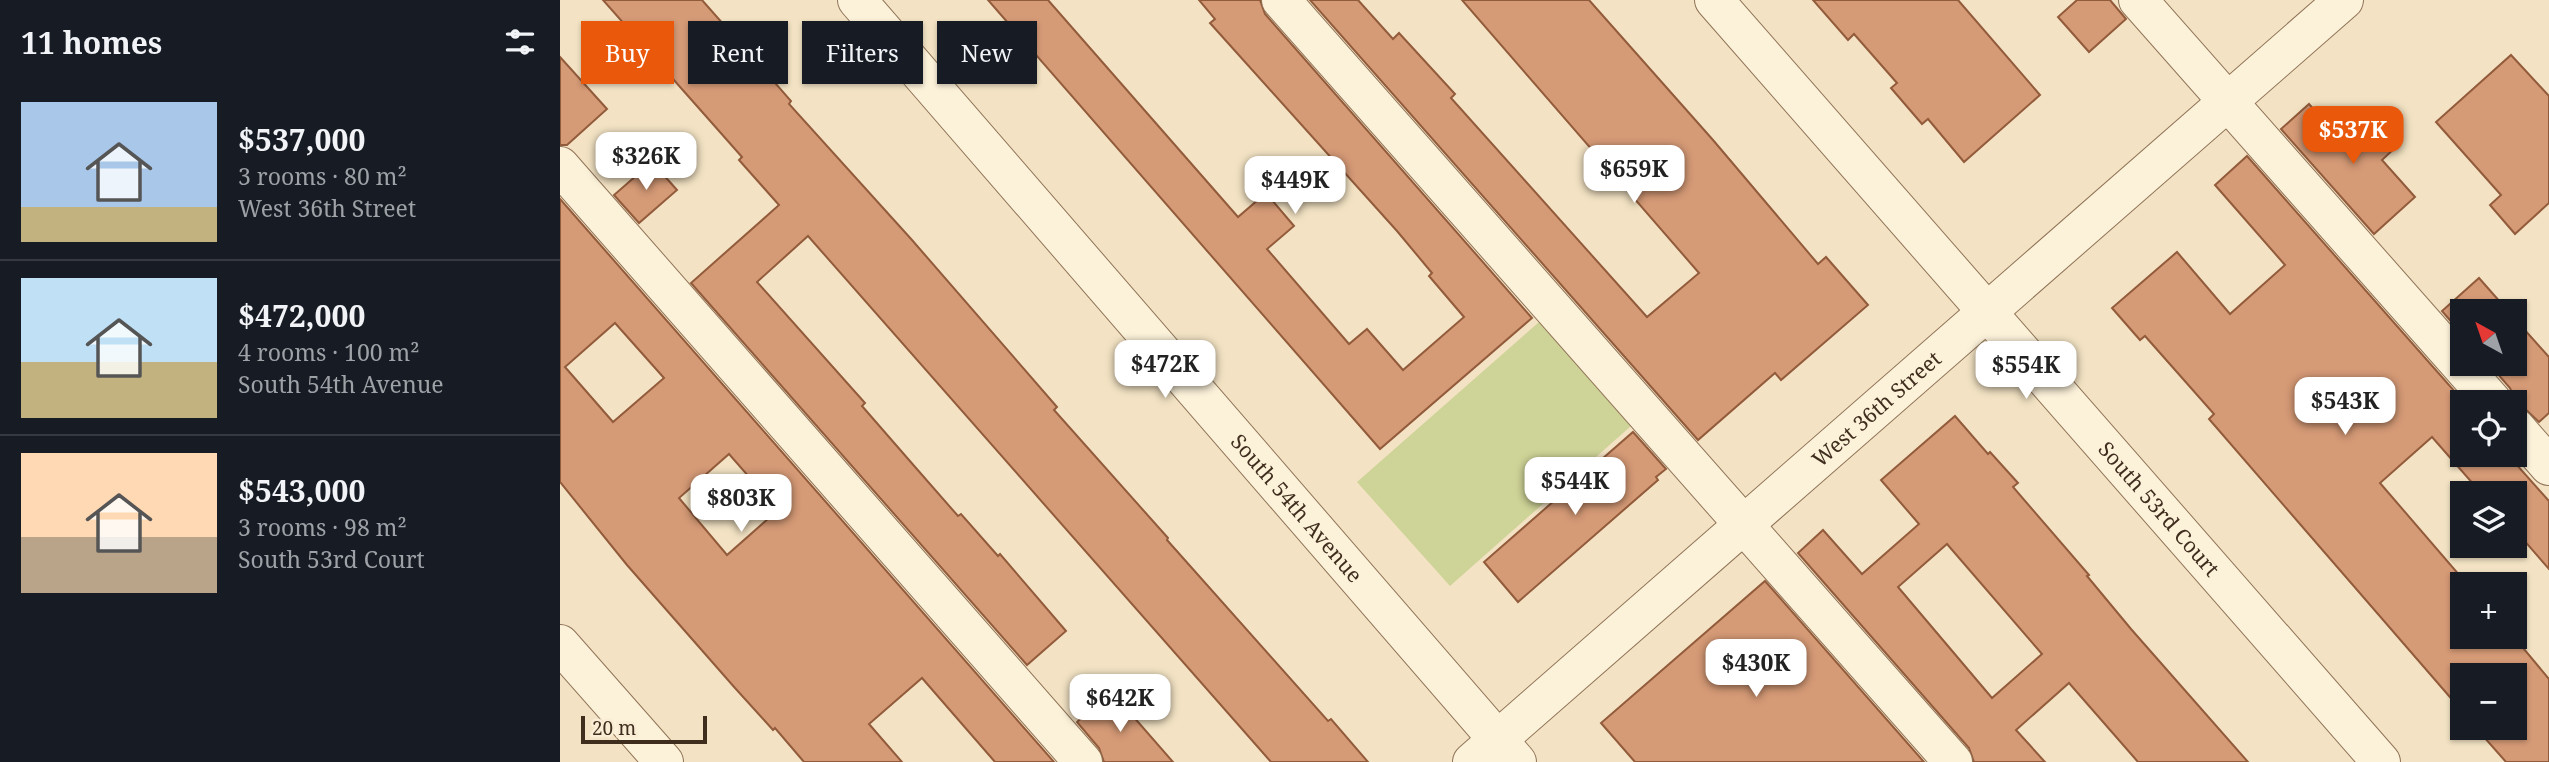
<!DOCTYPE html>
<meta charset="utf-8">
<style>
body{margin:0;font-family:"Noto Serif",serif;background:#242831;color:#f1f3f6;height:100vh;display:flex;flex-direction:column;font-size:26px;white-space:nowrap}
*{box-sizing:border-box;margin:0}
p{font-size:23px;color:#9ea1a6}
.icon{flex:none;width:38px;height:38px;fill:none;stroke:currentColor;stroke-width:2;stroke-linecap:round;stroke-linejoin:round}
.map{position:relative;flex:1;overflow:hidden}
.sheet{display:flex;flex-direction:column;background:#171b24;width:560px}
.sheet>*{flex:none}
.banner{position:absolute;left:21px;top:21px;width:665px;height:63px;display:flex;gap:14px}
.needle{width:46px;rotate:320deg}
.buttons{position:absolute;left:1890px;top:299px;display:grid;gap:14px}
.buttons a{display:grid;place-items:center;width:77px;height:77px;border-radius:0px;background:#171b24;box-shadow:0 2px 5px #0004;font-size:35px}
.scale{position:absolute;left:21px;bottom:18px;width:126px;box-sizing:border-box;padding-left:7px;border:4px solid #3f2d1e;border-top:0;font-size:19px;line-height:24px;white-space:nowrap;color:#3f2d1e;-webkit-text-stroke:5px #f9eed5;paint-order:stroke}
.price{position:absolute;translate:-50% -60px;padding:0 16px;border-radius:14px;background:#fff;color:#222;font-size:23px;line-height:46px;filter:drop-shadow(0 2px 4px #0008)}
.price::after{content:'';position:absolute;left:50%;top:42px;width:21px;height:16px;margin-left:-10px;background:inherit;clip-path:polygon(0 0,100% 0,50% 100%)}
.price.on{background:#ea580c;color:#fff}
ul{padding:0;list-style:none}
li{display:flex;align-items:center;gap:21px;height:175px;padding:0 21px}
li+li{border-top:2px solid #363941}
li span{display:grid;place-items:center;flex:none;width:196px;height:140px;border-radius:0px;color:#555}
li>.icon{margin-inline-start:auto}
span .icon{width:84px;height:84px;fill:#fffc;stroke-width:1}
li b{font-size:30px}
h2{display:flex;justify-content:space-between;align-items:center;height:84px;padding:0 21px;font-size:30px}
.pill{padding:0 24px;border-radius:0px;background:#171b24;box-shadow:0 2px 5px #0004;font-size:24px;line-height:63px}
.pill.on{background:#ea580c;color:#fff}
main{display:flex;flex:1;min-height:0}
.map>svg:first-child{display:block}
.green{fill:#ced397}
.building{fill:#d59a76;stroke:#925b3b;stroke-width:2;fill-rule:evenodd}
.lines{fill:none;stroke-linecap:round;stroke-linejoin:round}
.minor-casing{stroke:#907458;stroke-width:40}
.minor{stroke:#fcf1d9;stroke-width:38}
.labels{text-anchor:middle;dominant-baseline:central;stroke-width:5;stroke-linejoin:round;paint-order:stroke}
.street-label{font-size:21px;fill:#3f2d1e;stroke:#f9eed5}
</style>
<main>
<section class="sheet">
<h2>11 homes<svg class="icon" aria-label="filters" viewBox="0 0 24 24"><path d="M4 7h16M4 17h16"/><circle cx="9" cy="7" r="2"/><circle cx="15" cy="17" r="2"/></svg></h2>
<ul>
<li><span style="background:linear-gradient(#a9c7e8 75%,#c2b280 0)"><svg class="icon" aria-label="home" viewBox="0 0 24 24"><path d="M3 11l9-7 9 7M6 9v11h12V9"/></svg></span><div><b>$537,000</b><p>3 rooms · 80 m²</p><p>West 36th Street</p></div></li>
<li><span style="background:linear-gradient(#bfe0f5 60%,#c2b280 0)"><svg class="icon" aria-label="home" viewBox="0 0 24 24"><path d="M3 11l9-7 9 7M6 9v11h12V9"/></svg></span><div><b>$472,000</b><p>4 rooms · 100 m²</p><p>South 54th Avenue</p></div></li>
<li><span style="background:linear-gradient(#ffd9b3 60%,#b9a48a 0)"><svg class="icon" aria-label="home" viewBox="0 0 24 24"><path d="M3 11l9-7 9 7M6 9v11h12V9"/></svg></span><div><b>$543,000</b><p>3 rooms · 98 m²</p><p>South 53rd Court</p></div></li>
</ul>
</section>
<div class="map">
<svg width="1989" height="762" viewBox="0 0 1989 762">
<rect width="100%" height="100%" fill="#f3e3c4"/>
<polygon class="green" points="979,322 1071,426 890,586 797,482"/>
<g class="building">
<polygon points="43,0 142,0 231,101 229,104 352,240 497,407 494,410 608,538 607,540 768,721 771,719 808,762 711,762 248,236 197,282 305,403 302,406 349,460 398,516 401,514 438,556 440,554 506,631 467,665 131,283 219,205 179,160 182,157 144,114"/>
<polygon points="428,0 488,0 678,217 706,193 734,226 707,249 789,344 807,329 843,370 904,317 869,276 872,273 837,231 650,23 655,19 639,0 700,0 705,14 972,318 820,449"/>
<polygon points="750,0 798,0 833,39 839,33 895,94 891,98 1087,317 1139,273 902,0 1029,0 1153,140 1258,264 1266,257 1308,305 1221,380 1215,373 1138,440"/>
<polygon points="1253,0 1398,0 1480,95 1404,162 1368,119 1362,124 1331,88 1337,83 1294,34 1288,40"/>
<polygon points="1517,0 1550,0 1566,19 1529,52 1498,17"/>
<polygon points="1951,55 1989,96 1989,203 1955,234 1930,205 1941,195 1876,122"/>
<polygon points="0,57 47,109 7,145 0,145"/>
<polygon points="1749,104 1781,141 1809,115 1837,146 1822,160 1855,197 1814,234 1721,129"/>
<polygon points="1687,156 1904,402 1902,402 1902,455 1948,455 1989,501 1989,569 1955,530 1955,494 1922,494 1872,437 1820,483 1907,584 1902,584 1902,637 1954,637 1989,679 1989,762 1946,762 1916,728 1955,728 1955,676 1902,676 1902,711 1649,419 1654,414 1585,336 1580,340 1552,308 1617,252 1670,314 1725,265 1655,185"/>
<polygon points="92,162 117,190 79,223 54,195"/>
<path d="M0,199l494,563h-59l-73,-84 -53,46 33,38h-98l-29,-34 -2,2 -38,-42 -108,-123 -67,-83zM55,323l49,55 -51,44 -48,-55zM169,454l49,56 -51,45 -48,-57z"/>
<polygon points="1919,278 1949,312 1902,312 1902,334 1882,311"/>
<polygon points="1955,319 1989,357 1989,413 1979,422 1963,407 1955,406 1954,397 1950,388 1929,364 1955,364"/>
<path d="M1395,416l33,38 2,-2 28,31 -5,4 76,88 -2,1 44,53 117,133h-110l-69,-79 -53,47 29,32h-71l-5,-14 -171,-195 25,-23 39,44 57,-50 -38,-44zM1387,544l95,110 -50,44 -94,-111z"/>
<polygon points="1073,432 1106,469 1096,477 1098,480 958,602 924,562"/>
<polygon points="1205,581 1364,762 1075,762 1041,723"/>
<polygon points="551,691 613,762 544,762 539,748 517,722"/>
</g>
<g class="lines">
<g class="minor-casing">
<g id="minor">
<path id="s1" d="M297,0l660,762"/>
<polyline points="721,0 1393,762"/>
<path id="s2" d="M1154,0l667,762"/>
<polyline points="1578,0 1933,402"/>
<polyline points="0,166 523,762"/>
<polyline points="1955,427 1989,466"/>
<polyline points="0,644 104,762"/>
<path id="s3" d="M912,762l872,-762"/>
</g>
</g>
<use href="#minor" class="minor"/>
</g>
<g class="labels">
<g class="street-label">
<text stroke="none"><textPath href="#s3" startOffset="537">West 36th Street</textPath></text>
<text stroke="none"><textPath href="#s2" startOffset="676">South 53rd Court</textPath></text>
<text stroke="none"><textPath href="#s1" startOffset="672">South 54th Avenue</textPath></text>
</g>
</g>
</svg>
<div class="buttons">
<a><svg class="needle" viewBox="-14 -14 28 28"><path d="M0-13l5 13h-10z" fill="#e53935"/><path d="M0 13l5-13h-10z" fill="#9ea1a6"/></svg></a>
<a><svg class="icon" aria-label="locate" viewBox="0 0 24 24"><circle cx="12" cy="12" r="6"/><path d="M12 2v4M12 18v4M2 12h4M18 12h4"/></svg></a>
<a><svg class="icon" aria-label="layers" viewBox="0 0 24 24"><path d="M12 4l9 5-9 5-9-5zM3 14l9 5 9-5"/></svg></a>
<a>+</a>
<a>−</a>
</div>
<div class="scale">20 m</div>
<b class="price on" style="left:1793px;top:166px">$537K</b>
<b class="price" style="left:86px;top:192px">$326K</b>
<b class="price" style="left:1074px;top:205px">$659K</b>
<b class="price" style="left:735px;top:216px">$449K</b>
<b class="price" style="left:605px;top:400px">$472K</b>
<b class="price" style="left:1466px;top:401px">$554K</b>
<b class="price" style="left:1785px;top:437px">$543K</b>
<b class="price" style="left:1015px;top:517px">$544K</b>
<b class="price" style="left:181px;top:534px">$803K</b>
<b class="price" style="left:1196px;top:699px">$430K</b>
<b class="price" style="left:560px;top:734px">$642K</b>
<div class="banner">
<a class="pill on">Buy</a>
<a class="pill">Rent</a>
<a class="pill">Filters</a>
<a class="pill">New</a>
</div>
</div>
</main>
